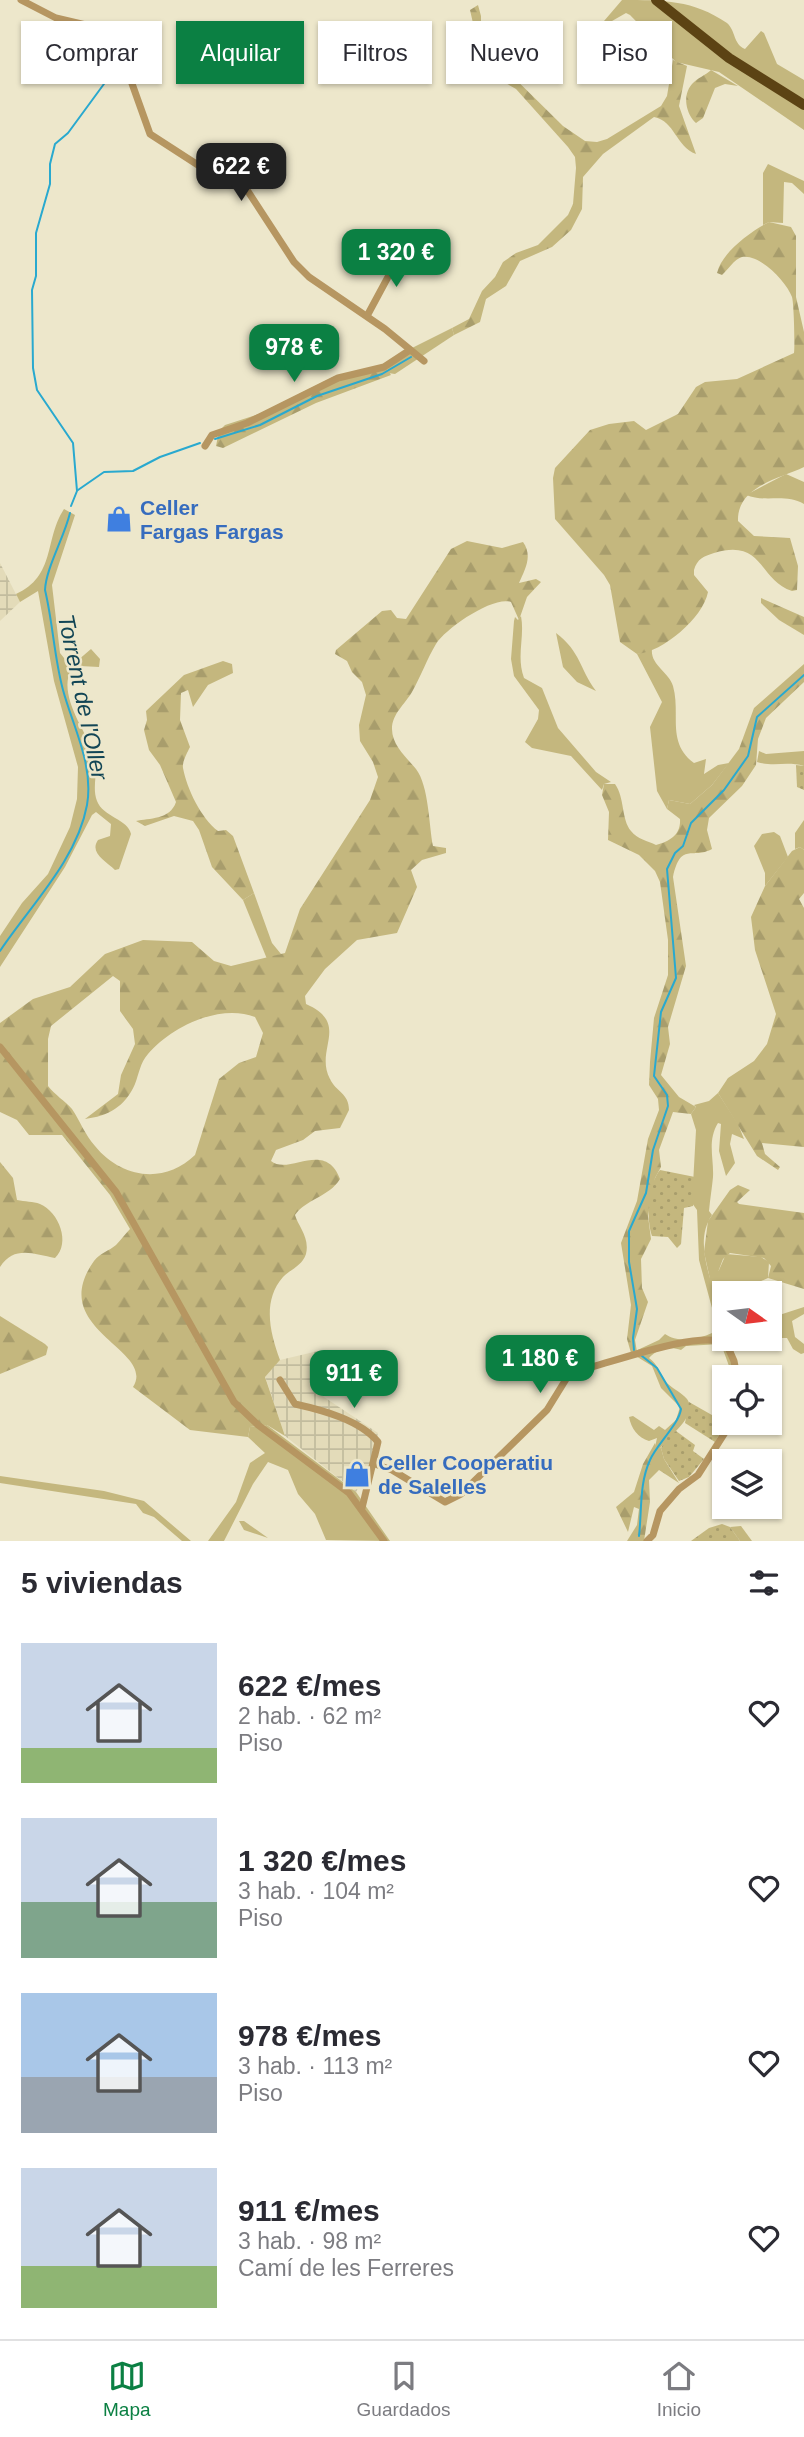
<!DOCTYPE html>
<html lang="es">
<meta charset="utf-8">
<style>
body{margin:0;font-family:Arial,sans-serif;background:#f2f2f3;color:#2b2b33;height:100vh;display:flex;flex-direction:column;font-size:26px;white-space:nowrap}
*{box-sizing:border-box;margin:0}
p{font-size:23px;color:#7c7c81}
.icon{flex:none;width:38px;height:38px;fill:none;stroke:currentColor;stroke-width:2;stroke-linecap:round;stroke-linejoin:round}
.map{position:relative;height:1541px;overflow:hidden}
.side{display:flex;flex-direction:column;background:#fff;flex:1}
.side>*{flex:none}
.banner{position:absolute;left:21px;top:21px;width:763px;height:63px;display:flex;gap:14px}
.needle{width:46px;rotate:104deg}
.buttons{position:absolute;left:712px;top:1281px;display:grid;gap:14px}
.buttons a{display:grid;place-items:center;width:70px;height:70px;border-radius:0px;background:#fff;box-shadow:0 2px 5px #0004;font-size:35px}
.price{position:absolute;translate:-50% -60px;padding:0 16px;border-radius:14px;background:#0b8043;color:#fff;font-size:23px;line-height:46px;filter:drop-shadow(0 2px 4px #0008)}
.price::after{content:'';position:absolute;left:50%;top:42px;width:21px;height:16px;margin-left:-10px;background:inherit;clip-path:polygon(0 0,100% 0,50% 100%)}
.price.selected{background:#222;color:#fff}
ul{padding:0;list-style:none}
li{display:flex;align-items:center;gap:21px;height:175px;padding:0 21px}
li span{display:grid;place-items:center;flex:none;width:196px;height:140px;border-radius:0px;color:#555}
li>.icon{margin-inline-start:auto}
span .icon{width:84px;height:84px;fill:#fffc;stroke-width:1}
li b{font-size:30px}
h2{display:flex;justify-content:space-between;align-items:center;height:84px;padding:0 21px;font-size:30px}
.chip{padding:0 24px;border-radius:0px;background:#fff;box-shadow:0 2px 5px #0004;font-size:24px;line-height:63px}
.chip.selected{background:#0b8043;color:#fff}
.tabs{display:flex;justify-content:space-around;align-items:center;height:98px;border-top:2px solid #e1e1e2;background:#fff;font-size:19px;color:#7c7c81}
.tabs a{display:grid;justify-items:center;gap:4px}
.tabs .selected{color:#0b8043}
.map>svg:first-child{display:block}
.industrial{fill:url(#industrial-grid)}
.grass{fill:#c4b77e}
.forest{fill:url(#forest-firs);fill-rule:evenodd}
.park{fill:url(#park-dots)}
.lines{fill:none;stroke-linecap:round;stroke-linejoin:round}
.stream{stroke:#29a9cf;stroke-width:2}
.minor{stroke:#b69661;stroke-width:7}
.highway{stroke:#5c4314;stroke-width:10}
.labels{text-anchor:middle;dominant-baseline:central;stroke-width:5;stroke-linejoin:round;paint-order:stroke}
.shop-label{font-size:21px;font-weight:bold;fill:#366cbe;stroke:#ede7cb;text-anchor:start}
.water-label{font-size:23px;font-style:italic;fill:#124555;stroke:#ede7cb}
</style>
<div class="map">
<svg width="804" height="1541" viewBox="0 0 804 1541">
<defs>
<pattern id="industrial-grid" width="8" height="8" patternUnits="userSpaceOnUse" patternTransform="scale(1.75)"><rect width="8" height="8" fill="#e3dbb9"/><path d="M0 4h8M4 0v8" fill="none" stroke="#c2bc9e"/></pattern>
<pattern id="forest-firs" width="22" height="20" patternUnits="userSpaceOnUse" patternTransform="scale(1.75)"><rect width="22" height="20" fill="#c4b77e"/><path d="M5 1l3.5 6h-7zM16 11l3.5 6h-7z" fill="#a89d6c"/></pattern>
<pattern id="park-dots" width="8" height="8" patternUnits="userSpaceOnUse" patternTransform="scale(1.75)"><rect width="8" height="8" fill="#c4b77e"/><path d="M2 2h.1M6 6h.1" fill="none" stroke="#a89d6c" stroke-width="1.8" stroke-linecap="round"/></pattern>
</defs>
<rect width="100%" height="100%" fill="#ede7cb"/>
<g class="industrial">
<polygon points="0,563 20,602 0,621"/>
<polygon points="318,1351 324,1364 318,1393 378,1433 371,1463 356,1492 285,1436 265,1376 280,1360"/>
</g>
<g class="grass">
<path d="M622,0c42,0 71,0 105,23 9,8 6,21 18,26l16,-18 3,2 13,31 27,16v50l-85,-58 -43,-10 -46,-47 -4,-2 -21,12 -1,-4z"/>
<polygon points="768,164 804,181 804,194 792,183 784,182 783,223 769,222 763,225 763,173"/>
<polygon points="452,328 454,335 395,374 388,373 387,369 402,353"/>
<path d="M786,474l18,8v22c-19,-11 -38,-1 -58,-9z"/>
<path d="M64,509l11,6 -23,70 8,68 8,10 9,-2 14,-12 9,10 -1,8 -19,-1 -9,4c-13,24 13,60 23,82 6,15 -3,34 3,49 6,16 31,18 34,33l-12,35 -4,1c-9,-9 -26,-17 -17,-30l12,-4 1,-12 -15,-12 -4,3 -27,52 -65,100v-31l22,-33 26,-29 22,-47 7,-28 1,-32 -24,-86 -16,-90 -18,11 -4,-8c40,-18 28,-54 48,-85z"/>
<path d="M521,616c4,21 -5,40 3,62l18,10 16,40 38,44 15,10 -7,2 -2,6 -31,-34 -39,-8 -7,-6 13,-23 1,-9 -25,-34 -3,-17 3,-38 1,-4 3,3z"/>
<path d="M556,633c25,19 23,35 40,58l-19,-9 -14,-15z"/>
<path d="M652,649c-2,16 17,23 21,37 8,28 -7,56 21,77l12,-4 -2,15 14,-9 11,-2 -17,22 -22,19 -21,-4 -2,9 -10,-18 -7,-64 12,-25 -25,-48z"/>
<path d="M759,751l7,3 38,-3v15c-17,-5 -30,1 -47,-4z"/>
<polygon points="804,820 804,850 800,847 795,849 795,833"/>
<polygon points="774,832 780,836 788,857 765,886 765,873 754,846 762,834"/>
<polygon points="254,893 272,943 281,954 267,959 243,900"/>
<path d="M718,1093l20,31 6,15 -12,-5 -2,10 5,19 -9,13 -7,-25 2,-27 -3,-1c-11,18 -4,35 -5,54 -1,11 -3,22 -4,34l3,4c-13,19 -8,42 -2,63l9,-8 7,-16 35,3 8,5 -1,16 -34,15h-10v46h42l-34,6 8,32h-7l-12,-33 -35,2 -5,4c-11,-4 -24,-1 -32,8 9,6 10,15 16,23 6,7 16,11 22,18 12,17 -19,37 -28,51l-4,-3 2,-9 -8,3c-11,-3 -18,-13 -20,-24l4,-1 21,14 5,-4 6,4 11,-10 4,-13 -19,-19 -9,-22 -21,-13 28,-13 6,-6c14,10 37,5 53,-4l-19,-70 -2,-50 -5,-7 4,-73 -5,-16 5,-7 -2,-2 15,-4z"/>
<polygon points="804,1307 804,1314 792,1321 795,1337 804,1344 804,1353 801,1354 793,1349 787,1338 770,1338 770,1318"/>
<polygon points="267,1425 356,1492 390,1541 326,1540 315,1514 298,1494 288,1470 268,1462 253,1484 224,1541 208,1541 236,1502 250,1463 265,1453 248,1437 250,1427"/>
<polygon points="0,1476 104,1491 144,1501 191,1541 182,1541 154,1517 143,1513 136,1504 0,1483"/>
<polygon points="239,1521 244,1521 268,1538 244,1530"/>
<polygon points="741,1526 752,1541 740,1541 730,1527"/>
</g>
<g class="forest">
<path d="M478,5l3,11v23l9,15 73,72 22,15 12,1 10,-3 54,-33 6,-10 6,-36 14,6 -8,40 17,48c-20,-7 -21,-33 -42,-37l-51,37 -20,23 -1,32 -11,21 -19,17 -32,14 -14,25 -20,13 -6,23 -26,13 -2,-7 17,-9 13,-28 13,-14 8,-15 13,-9 22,-8 30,-30 5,-11 3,-36 -1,-11 -7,-10 -52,-58 -37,-21 2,-3 21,8 -19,-13 -3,-6 -10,-44z"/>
<path d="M711,70l27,16 -13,-2 -10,4 -12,30 -7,5c-10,-9 -14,-28 -4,-39 5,-6 14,-9 19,-14z"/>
<path d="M769,222l22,5 5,9v61l8,35v135c-25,12 -67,19 -66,54l16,15 36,2 8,28 -1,24 -5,1c-34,-11 -28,-53 -78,-38 -10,3 -17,6 -20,17v5l14,17c-5,26 -45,60 -71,62l-17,-12 -10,-57 -6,-10 -49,-56 -2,-41 2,-10 35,-38 19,-6 25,-3 12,9 32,-16 18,-27 9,-5 32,-3 57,-26c1,-6 0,-49 -2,-56 -5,-15 -33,-44 -50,-40 -8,2 -14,13 -20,18l-5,-2c5,-21 34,-42 52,-51z"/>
<polygon points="377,367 387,369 391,375 316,403 223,448 216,446 219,431 225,425 259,414 335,376"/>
<path d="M467,541l35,7 21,-6c10,14 2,27 -4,41l17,-4 5,3 -14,15 -8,23 -8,-18c-18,-6 -65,26 -75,42 -9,15 -15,32 -24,48 -7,12 -20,22 -20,37 0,16 14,28 24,40 13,17 13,57 17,77l13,2v5l-24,7 -11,10 6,17 -20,46 -40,7 -32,29 -20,27 1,8c45,20 8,45 24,75 6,13 19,14 19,31l-9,18 -25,3 -12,9 -27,10 -5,11c18,15 54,-22 69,18 -11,18 -34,20 -45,36 3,11 15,22 11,39 -4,12 -15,15 -23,23 -21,24 -13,56 -3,83l-15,17 20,59 -18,-11 -17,2 -2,10 -58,-7 -57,-43c24,-38 -88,-57 -39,-126 6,-8 15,-10 22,-16 5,-5 9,-11 14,-16l-20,-34 -48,-60h-33l-12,-15 -17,-8v-89l33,-24 37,-12 35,-33 38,-14 49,2 22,19 17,5 54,-13 15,-44 70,-109 8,-23 -5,-15 -13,-21 -1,-16 7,-30 -4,-13 -10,-10 -5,-11 -12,-7 1,-4 46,-39 9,-1 6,8 9,1 45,-70zM113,976l7,5v30l13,18 2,15 -14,31 -3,19 -33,25c23,-3 40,-12 50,-35 4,-10 5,-21 13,-30 23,-27 72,-51 107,-37l8,16 -7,24 -17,6 -20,16 -24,76c-31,30 -74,23 -100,-9 -10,-11 -15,-25 -23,-37 -7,-8 -17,-14 -24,-23v-47l3,-13z"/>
<polygon points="761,598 804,617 804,635 779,620 761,603"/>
<path d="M223,661l9,3 1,9 -25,12 -15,22 -5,-17 -7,3 -1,27 10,27c-3,6 -8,15 -7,21 4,21 18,50 35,63l8,-1 7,6 21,57 -11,7 -31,-33 -13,-37 -6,-9 -19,-5 -29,10 -9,-5c13,-3 34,-1 40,-19l-16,-37 -11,-15 -5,-20 3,-10 -1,-9 38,-36z"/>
<path d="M804,664v18l-38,36 -8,21 -2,26 -14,21 -33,32 -2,12 5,19c-20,11 -31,-8 -39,28l13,89 -18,61 2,17 -9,31 18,22 17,10 -5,7 -18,-2 -14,38 2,17 -6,11 -7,38 3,23 -10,20 1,29 6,14 -13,38 2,12 -6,1 -4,-14 4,-34 -10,-62 16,-42 11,-62 11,-29 -1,-11 -9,-14 1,-23 4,-44 14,-43v-35l-8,-58 -5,-11 -16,-16 -31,-15 1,-28 -7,-17 2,-11h11c10,14 6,35 16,47 6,8 17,10 25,14 14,-4 25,-10 24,-26l-13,-10 2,-9 21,4 22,-19 27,-36 15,-41z"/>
<polygon points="800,847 804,850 804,893 799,899 804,908 804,1147 762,1143 765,1154 780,1167 778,1170 757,1156 718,1093 728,1078 754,1061 767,1044 776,1014 755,950 751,917 765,886 792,851"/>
<path d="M0,1162l13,16 4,22c8,2 16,1 23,4 19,8 31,39 15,54 -21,-4 -41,-13 -55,9z"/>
<polygon points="738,1185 750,1190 737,1202 739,1204 804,1213 804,1289 768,1278 771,1266 764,1258 730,1253 723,1259 715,1280 710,1279 704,1252 708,1221 730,1190"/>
<polygon points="0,1316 45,1344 48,1347 46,1355 0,1374"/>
<polygon points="655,1443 657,1449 661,1448 664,1459 679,1483 659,1470 649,1480 650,1502 644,1541 627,1541 637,1525 639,1509 634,1507 628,1532 616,1507 634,1492 643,1464"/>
</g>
<g class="park">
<polygon points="796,765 804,766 804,790 797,787"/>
<path d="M660,1170l35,7 -2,29 -9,2 -3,36 -4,4 -9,-11 -16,-1c-6,-17 -4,-52 8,-66z"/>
<polygon points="689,1402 726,1423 715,1442 685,1423"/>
<polygon points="676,1431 695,1445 693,1451 704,1459 689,1477 679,1481 664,1459 661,1448 667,1437"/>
<polygon points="722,1524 730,1527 740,1541 691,1541 709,1528"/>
</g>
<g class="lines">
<g class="stream">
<polyline points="215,439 260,425 317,396 382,374 411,357"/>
<polyline points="78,490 104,472 133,471 160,457 200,443"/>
<polyline points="71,506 77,491 73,443 37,390 33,368 32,290 36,276 36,233 50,184 50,164 55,144 68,133 123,58 122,38"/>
<path d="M0,951c30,-45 77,-91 87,-146 7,-40 -14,-78 -24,-115 -9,-33 -10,-67 -18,-100 1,-22 19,-52 25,-77"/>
<polyline points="634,1350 633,1338 637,1309 629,1262 629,1231 646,1193 653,1150 668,1106 667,1095 654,1076 661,1012 676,978 667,869 675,853 683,846 691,823 724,790 748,756 757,717 804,675"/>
<path d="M639,1536c3,-25 0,-52 11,-76 7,-16 29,-36 31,-51l-24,-41 -15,-12"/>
</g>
<g class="minor">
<polyline points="21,0 56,18 124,34 129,46 130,78 150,134 201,167 226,168 236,173 294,262 309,277 385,329 424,361"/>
<polyline points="367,316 402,251"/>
<polyline points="205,446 212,435 247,423 338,378 384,367 410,350"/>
<polyline points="0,1047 116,1192 234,1402 258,1425 349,1493 384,1541"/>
<path d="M280,1380l15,24c27,6 65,16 83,38l-16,66"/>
<path d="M375,1464l17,6 53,32 16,-8 86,-84 21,-34 9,-5c35,-8 119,-41 149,-28l8,18 3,16"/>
<polyline points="647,1541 653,1535 660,1511 679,1489 698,1475 731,1423"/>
</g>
<polyline class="highway" points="656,0 729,58 804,105"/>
</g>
<defs>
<g id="shop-bare" transform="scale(2.1)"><path d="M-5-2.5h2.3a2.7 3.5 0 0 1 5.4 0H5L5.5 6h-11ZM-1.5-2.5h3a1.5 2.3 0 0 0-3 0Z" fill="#3f7fe0" stroke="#ede7cb" stroke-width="2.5" paint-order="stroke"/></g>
</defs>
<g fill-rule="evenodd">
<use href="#shop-bare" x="119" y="519"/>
<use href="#shop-bare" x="357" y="1474"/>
</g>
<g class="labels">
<g class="shop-label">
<text x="140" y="507">Celler<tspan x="140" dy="24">Fargas Fargas</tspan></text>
<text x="378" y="1462">Celler Cooperatiu<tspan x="378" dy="24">de Salelles</tspan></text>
</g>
<g class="water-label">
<text transform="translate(83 697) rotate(78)">Torrent de l'Oller</text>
</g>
</g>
</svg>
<div class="buttons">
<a><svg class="needle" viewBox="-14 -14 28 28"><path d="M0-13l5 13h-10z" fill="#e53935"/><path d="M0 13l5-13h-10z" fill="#7c7c81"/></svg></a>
<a><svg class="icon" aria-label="locate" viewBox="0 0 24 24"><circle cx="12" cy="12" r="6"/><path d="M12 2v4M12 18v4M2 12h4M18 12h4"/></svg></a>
<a><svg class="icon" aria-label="layers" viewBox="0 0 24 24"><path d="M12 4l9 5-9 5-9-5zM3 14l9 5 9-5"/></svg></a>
</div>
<b class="price selected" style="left:241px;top:203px">622 €</b>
<b class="price" style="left:396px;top:289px">1 320 €</b>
<b class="price" style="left:294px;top:384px">978 €</b>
<b class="price" style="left:540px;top:1395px">1 180 €</b>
<b class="price" style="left:354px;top:1410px">911 €</b>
<div class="banner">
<a class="chip">Comprar</a>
<a class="chip selected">Alquilar</a>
<a class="chip">Filtros</a>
<a class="chip">Nuevo</a>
<a class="chip">Piso</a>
</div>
</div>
<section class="side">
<h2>5 viviendas<svg class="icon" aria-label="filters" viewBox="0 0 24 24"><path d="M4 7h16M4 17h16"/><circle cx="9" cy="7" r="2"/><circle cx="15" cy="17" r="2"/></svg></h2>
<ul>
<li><span style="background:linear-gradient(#c9d6e8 75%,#8fb573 0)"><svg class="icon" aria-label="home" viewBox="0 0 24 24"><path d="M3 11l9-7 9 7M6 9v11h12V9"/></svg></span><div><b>622 €/mes</b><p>2 hab. · 62 m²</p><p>Piso</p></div><svg class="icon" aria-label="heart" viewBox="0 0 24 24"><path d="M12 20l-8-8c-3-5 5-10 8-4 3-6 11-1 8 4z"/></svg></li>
<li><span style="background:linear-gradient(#c9d6e8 60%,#7fa58c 0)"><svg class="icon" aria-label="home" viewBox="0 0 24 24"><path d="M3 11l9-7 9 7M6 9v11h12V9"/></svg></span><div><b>1 320 €/mes</b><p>3 hab. · 104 m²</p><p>Piso</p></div><svg class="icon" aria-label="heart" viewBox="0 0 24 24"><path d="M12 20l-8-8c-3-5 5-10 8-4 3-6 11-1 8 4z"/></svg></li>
<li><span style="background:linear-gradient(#a9c7e8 60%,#9aa5b1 0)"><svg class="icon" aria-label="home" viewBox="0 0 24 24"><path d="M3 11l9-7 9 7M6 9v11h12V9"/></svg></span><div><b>978 €/mes</b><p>3 hab. · 113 m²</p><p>Piso</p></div><svg class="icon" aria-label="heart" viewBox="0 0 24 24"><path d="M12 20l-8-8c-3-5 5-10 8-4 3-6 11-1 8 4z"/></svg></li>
<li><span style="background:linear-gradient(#c9d6e8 70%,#8fb573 0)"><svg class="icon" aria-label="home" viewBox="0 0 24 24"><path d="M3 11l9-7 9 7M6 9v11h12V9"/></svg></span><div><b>911 €/mes</b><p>3 hab. · 98 m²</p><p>Camí de les Ferreres</p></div><svg class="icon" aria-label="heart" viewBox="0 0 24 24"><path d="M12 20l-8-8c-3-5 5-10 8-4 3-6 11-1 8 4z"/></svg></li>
</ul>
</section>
<nav class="tabs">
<a class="selected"><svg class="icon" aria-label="map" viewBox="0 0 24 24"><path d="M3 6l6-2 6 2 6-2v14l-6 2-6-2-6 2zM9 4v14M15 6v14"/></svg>Mapa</a>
<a><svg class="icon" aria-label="saved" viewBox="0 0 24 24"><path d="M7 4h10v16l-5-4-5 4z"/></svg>Guardados</a>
<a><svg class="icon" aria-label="home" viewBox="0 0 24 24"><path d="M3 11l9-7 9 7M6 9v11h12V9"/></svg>Inicio</a>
</nav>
